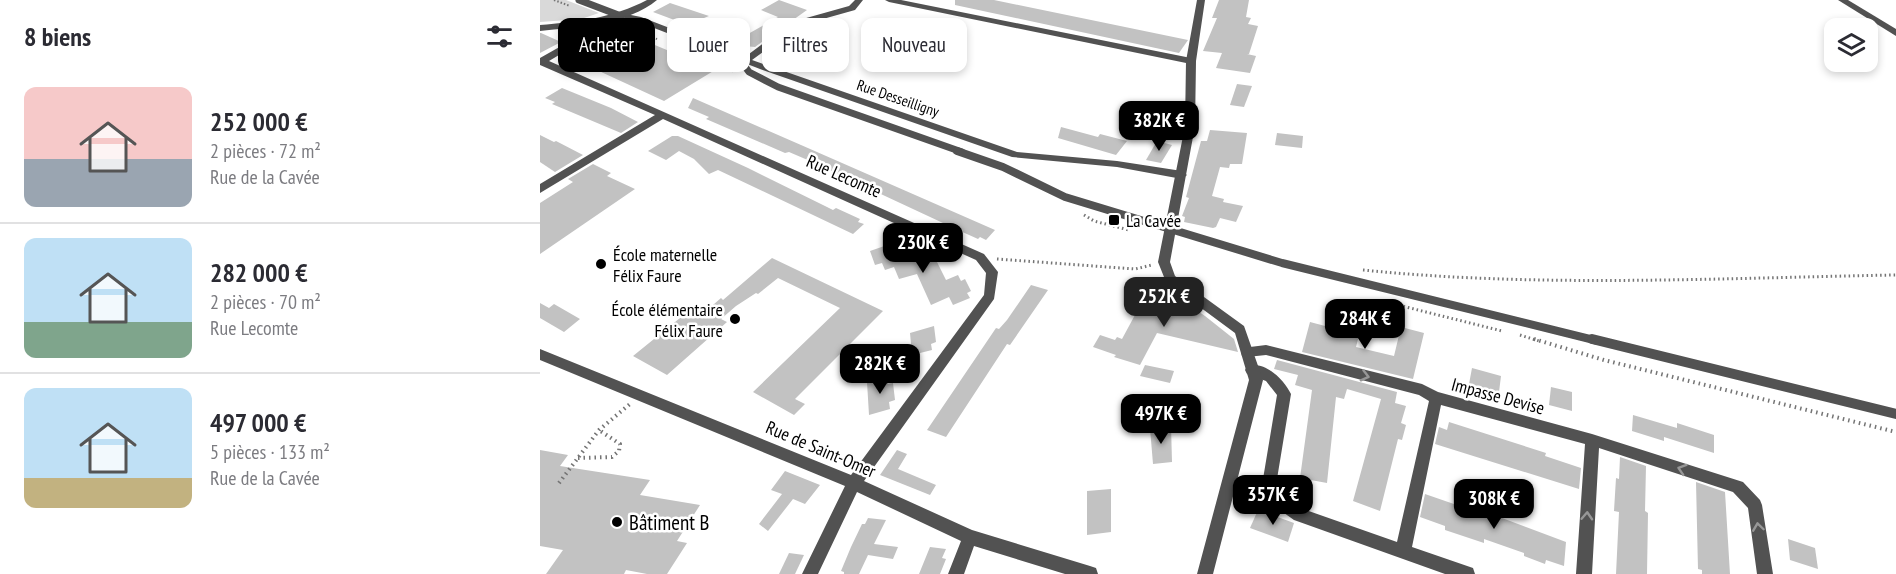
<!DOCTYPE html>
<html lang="fr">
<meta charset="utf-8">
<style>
body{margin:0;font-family:"PT Sans Narrow",sans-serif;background:#f7f7f7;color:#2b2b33;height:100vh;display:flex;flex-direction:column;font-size:22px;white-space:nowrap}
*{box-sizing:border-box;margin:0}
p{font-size:20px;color:#7c7c81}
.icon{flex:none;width:33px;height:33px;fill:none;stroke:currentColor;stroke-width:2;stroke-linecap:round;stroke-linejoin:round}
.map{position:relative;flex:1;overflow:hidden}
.drawer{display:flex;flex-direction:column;background:#fff;width:540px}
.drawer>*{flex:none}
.banner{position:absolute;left:18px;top:18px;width:570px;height:54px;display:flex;gap:12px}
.fabs{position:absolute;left:1284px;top:18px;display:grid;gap:12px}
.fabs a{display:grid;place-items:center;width:54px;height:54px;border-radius:12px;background:#fff;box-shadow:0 3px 9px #0003;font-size:30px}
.price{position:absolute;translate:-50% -51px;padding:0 14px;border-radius:12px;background:#000;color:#fff;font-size:20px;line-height:39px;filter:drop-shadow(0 2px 3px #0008)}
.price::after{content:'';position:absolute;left:50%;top:36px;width:18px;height:14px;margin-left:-9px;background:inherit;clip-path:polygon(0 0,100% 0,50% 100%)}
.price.selected{background:#222;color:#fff}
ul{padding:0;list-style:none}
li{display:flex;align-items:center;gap:18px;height:150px;padding:0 24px}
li+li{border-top:2px solid #e1e1e2}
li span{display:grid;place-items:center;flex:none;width:168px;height:120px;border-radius:12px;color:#555}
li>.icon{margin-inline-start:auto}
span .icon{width:72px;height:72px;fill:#fffc;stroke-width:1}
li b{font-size:26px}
h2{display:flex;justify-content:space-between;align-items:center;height:72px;padding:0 24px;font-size:26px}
.tag{padding:0 21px;border-radius:12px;background:#fff;box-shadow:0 3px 9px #0003;font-size:21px;line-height:54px}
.tag.selected{background:#000;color:#fff}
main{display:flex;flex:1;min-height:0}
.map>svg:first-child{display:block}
.green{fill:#d9d9d9}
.building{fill:#c2c2c2}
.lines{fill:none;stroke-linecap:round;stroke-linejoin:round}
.path-far2{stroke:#747474;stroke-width:2;stroke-dasharray:1.5 2;stroke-linecap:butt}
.path-far1{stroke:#747474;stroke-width:3;stroke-dasharray:1.5 3;stroke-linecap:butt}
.path{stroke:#747474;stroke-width:4;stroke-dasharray:1.5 4;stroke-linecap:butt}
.service-far2{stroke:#525252;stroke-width:7}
.service-far1{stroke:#525252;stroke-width:8}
.service{stroke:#525252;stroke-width:10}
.minor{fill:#525252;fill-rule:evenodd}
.tertiary{fill:#525252;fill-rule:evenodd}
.oneway{stroke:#979797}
.poi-dot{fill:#000;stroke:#fff;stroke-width:2}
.labels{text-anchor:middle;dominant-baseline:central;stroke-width:5;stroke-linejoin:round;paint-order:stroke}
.far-street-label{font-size:15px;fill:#000;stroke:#fff}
.street-label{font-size:18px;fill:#000;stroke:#fff}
.poi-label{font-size:18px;fill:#000;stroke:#fff;text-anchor:start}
.near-poi-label{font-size:21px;fill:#000;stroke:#fff;text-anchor:start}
</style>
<main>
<section class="drawer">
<h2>8 biens<svg class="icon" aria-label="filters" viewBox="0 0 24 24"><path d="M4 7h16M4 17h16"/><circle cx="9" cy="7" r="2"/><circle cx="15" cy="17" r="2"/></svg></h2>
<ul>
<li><span style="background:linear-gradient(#f6c9c9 60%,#9aa5b1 0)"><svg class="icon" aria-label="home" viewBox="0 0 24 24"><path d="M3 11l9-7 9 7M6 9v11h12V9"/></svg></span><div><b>252 000 €</b><p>2 pièces · 72 m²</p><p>Rue de la Cavée</p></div></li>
<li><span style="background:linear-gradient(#bfe0f5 70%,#7fa58c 0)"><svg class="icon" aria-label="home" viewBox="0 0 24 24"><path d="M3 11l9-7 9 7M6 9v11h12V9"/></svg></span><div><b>282 000 €</b><p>2 pièces · 70 m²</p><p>Rue Lecomte</p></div></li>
<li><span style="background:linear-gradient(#bfe0f5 75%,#c2b280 0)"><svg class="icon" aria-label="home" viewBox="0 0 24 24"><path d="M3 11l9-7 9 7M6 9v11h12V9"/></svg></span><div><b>497 000 €</b><p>5 pièces · 133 m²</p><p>Rue de la Cavée</p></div></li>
</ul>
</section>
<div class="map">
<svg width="1356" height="574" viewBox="0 0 1356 574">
<rect width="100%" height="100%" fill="#fff"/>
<polygon class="green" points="0,0 26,0 59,13 41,19 0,22"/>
<g class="building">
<polygon points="239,0 267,10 215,47 204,46 113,12 130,3 169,16 164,18 208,34 238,17 221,10"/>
<polygon points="415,0 454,0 648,40 639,53 415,5"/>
<polygon points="679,0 709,0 706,17 711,18 708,24 718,26 709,54 707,54 716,56 710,73 676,68 682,53 663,51 677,18 672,18"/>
<polygon points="0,33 1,33 21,42 0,53"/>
<polygon points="75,33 106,45 110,43 175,70 124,101 59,71 63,69 30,55"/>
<polygon points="697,84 712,86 704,107 690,105"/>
<polygon points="22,88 71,108 98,122 81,133 12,104 15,102 5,98"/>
<polygon points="153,98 261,145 455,230 446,240 440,237 438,239 418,230 270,161 249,152 245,153 166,119 169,117 148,108"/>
<polygon points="617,102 631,104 625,118 610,115"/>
<polygon points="521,127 558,137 560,134 587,141 576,155 518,138"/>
<polygon points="670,130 707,133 702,164 690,164 689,168 680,167 672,196 684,199 683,202 703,206 696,222 680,218 676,227 673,228 644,222 645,217 642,216 649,198 646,197 661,141 667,141"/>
<polygon points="737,133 763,136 762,148 735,145"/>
<polygon points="0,135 14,142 16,141 43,155 15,172 0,162"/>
<polygon points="132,136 138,136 208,168 287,207 293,210 296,208 320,219 318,222 324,224 313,234 178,170 169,174 154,159 139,151 126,160 108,151"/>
<polygon points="617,141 632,145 621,163 606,160"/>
<polygon points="53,164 71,173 67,176 95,189 0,254 0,203 33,182 28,179"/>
<polygon points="356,242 365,261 387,253 389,258 394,256 406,280 418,275 421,281 425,279 431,291 427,293 430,298 413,305 409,297 391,305 377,274 359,279 354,267 345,270 342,263 335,265 330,251"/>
<polygon points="232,258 343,311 255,399 265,404 254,415 213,392 300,308 238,278 218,294 216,293 196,306 181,319 187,322 127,375 93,356 156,305 166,311 181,298 183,300"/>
<polygon points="491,285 508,290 470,345 467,344 406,437 387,430 456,328 459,329 467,320"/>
<polygon points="609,289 636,296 665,316 694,339 698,352 617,333 600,365 574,357 576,355 553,347 560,335 575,340 577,337 582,339"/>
<polygon points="0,303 9,308 14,304 40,319 24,332 0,318"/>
<polygon points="770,322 819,335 816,347 854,356 861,327 884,333 873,379 762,352"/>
<polygon points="394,326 396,342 391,344 392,350 372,355 370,333"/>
<polygon points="737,360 857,392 855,403 866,406 861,423 866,425 862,440 858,439 840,511 813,501 841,399 807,389 804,399 796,397 787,483 760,478 772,390 755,385 758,375 734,369"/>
<polygon points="605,365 634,371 630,383 600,376"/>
<polygon points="932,368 961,376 959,392 929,384"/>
<polygon points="348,376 348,384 353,383 355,400 349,402 350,409 329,415 327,382"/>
<polygon points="1011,387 1032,392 1032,411 1009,405"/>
<polygon points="1093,415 1137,428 1137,423 1174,435 1174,453 1124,437 1124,441 1092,431"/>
<polygon points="909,422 1006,453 1005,456 1041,468 1039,489 895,444 899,427 907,430"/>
<polygon points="631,426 632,462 613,464 610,428"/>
<polygon points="0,450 28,455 20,466 110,480 100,495 160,505 137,541 147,543 127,574 107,574 86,570 84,574 6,574 23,550 0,546"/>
<polygon points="357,450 367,454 358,469 396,485 390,495 340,475"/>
<polygon points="1080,457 1106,466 1105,511 1108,513 1107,574 1076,574 1079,512 1074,511 1076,478 1079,479"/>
<polygon points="245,471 280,485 265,504 253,499 228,531 219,524 242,494 231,490"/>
<polygon points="1156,482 1185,492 1190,574 1162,574 1162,570 1158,569"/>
<polygon points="571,489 571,532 547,535 547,491"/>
<polygon points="885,494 937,512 938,509 1026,542 1024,566 1006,560 1005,564 984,556 984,553 944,539 944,543 905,530 905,526 880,517"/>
<polygon points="718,510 754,523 748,542 710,528"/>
<polygon points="328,518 346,520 334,544 358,547 353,559 328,555 319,574 304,574 304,572 301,571 311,547 322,524 325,524"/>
<polygon points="1248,539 1275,548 1278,569 1250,560"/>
<polygon points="390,547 406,549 402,558 406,559 400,574 379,574"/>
<polygon points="249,553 264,555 255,574 239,574"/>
</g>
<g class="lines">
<g class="path-far2">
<polyline points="14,0 30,6"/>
<polyline points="90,28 117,39"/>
<polyline points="160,55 194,72"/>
</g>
<g class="path-far1">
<polyline points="544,215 554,221 589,230"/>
<polyline points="457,259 595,269 612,265"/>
<path d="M823,270c177,18 355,8 533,5"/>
<polyline points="846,302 962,331"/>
<polyline points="980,335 999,341"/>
</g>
<g class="path">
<polyline points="994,339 1064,360 1356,432"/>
<polyline points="38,458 72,457 79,451 80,444 59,430"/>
<polyline points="19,483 59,430 90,404"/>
</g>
<g class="service-far2">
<polyline points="39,0 81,16"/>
<polyline points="198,57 209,72 238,87 422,152"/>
</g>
<polyline class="service-far1" points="417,151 463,167 525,197 742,263 1058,341"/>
<polyline class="service" points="1052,339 1356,414"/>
<g class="minor">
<polygon points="315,0 323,0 315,10 258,26 212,60 477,152 577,161 642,171 647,175 642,179 577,167 472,157 220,69 96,21 77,16 81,13 101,17 205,57 252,22 309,6"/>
<polygon points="345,0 361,0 651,58 656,61 651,64 349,2"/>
<polygon points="1298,0 1308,0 1356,29 1356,36"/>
<polygon points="41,21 48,23 29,49 9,61 444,254 458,272 454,299 324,481 432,530 550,566 556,568 558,574 525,574 434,546 424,574 408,574 421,541 317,492 278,574 262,574 305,486 0,360 0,349 311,475 444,295 446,273 436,260 123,119 0,193 0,184 115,115 0,65 0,58 23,45"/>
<path d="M726,345l156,39 16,8 154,42 151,48 17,18 2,5 11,69h-16l-9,-66 -15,-16 -134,-44 -7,126h-16l9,-130 -144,-39 -29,142 61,21 2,6h-30l-151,-54 -24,-17 -7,-24 14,-84 -11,-14 -19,-7 -2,-4 2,-4c18,-6 37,14 44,28l-14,85 4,15 22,15 94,33 32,-141 -10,-6 -153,-40 -19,2 -5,-1 -1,-4 1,-4z"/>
</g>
<g class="tertiary">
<path d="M107,0h10c-28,24 -82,27 -117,31v-6c37,-3 73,-7 107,-25z"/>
<polygon points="657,0 665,0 656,61 655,126 630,262 635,276 704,326 723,380 673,574 657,574 709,380 695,333 626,282 618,262 645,126 646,61"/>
</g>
</g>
<defs><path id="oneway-chevron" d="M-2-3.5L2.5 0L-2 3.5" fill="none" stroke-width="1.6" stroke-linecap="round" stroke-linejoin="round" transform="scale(1.5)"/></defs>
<g class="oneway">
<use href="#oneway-chevron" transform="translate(825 376) rotate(14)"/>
<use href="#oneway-chevron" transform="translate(1142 469) rotate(-162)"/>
<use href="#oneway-chevron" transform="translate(1047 516) rotate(-87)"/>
<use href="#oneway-chevron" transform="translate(1218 527) rotate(-98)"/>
</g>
<g class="poi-dot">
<rect x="568" y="214" width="12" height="12" rx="3"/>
<circle cx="61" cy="264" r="6"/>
<circle cx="195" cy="319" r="6"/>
<circle cx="77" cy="522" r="6"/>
</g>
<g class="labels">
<g class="far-street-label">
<text transform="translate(358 98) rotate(19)">Rue Desseilligny</text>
</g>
<g class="street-label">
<text transform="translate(304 176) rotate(24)">Rue Lecomte</text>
<text transform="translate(958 396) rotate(15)">Impasse Devise</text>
<text transform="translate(281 449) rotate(23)">Rue de Saint-Omer</text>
</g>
<g class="poi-label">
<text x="586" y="220">La Cavée</text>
<text x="73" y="254">École maternelle<tspan x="73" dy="21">Félix Faure</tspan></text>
<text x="183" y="309" text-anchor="end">École élémentaire<tspan x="183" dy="21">Félix Faure</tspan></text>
</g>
<g class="near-poi-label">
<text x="89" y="522">Bâtiment B</text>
</g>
</g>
</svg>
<div class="fabs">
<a><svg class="icon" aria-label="layers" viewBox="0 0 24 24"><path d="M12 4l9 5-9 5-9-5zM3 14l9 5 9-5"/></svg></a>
</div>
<b class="price" style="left:619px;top:152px">382K €</b>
<b class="price" style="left:383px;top:274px">230K €</b>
<b class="price selected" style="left:624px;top:328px">252K €</b>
<b class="price" style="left:825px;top:350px">284K €</b>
<b class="price" style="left:340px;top:395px">282K €</b>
<b class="price" style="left:621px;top:445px">497K €</b>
<b class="price" style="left:733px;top:526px">357K €</b>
<b class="price" style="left:954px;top:530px">308K €</b>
<div class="banner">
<a class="tag selected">Acheter</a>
<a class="tag">Louer</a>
<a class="tag">Filtres</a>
<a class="tag">Nouveau</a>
</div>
</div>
</main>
